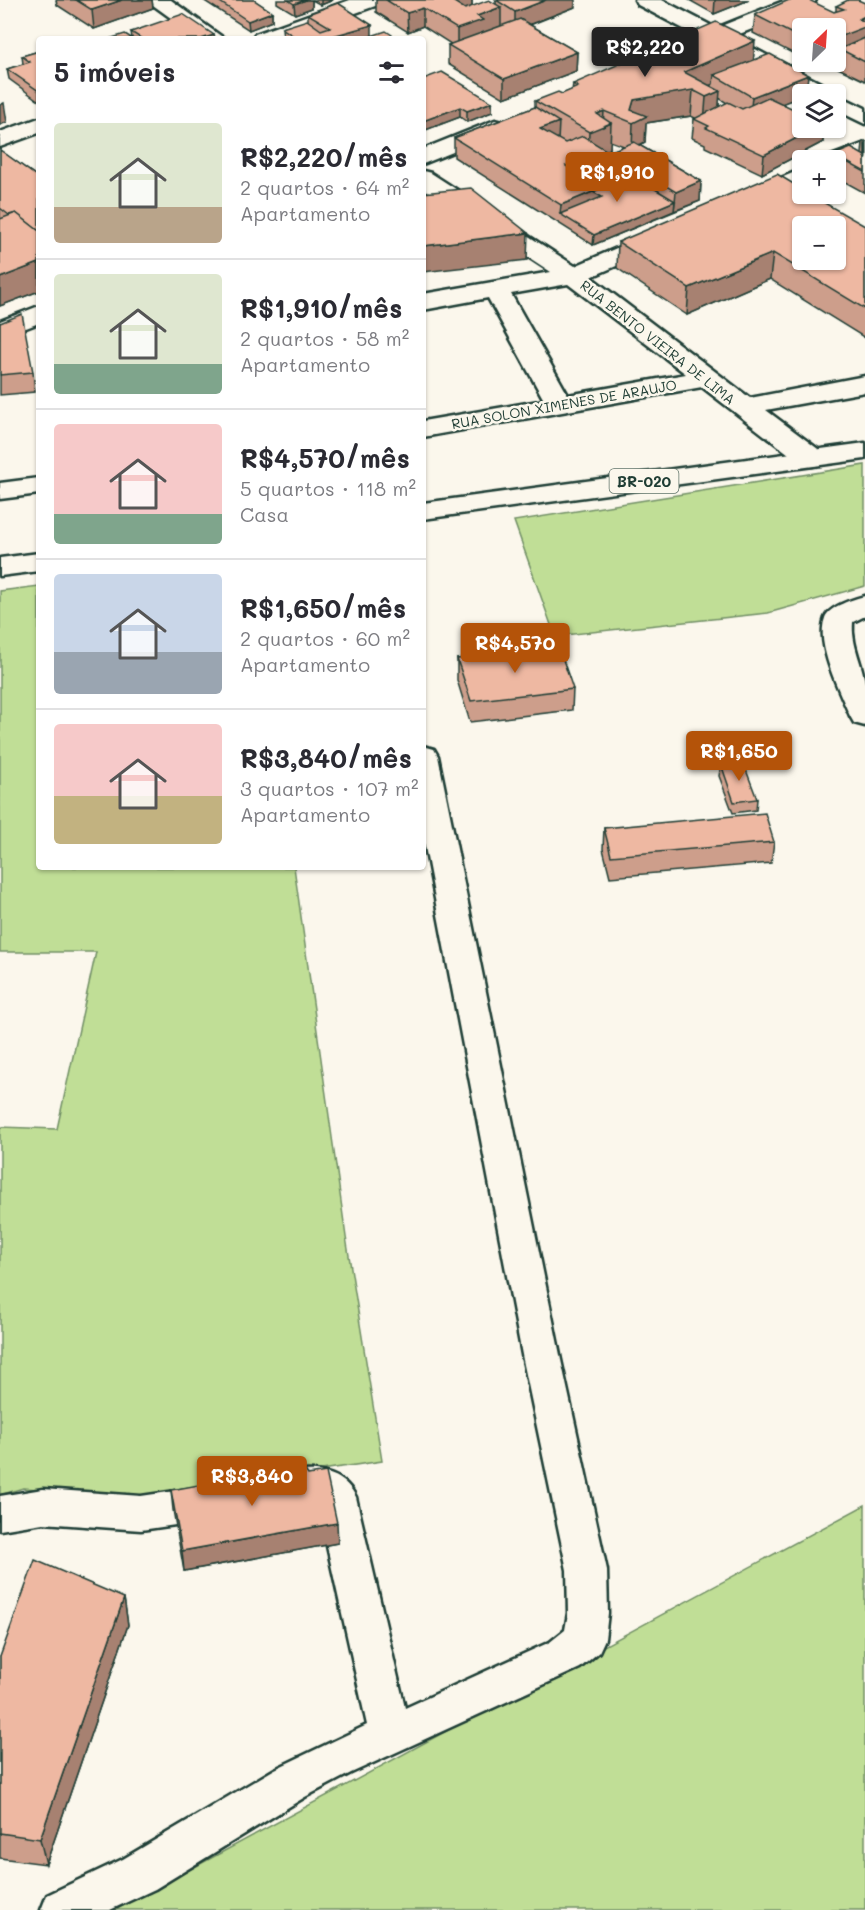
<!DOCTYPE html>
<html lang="pt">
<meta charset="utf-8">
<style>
body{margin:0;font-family:Mali,sans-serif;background:#f7f7f7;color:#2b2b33;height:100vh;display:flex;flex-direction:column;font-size:22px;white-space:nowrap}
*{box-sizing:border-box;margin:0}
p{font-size:20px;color:#7c7c81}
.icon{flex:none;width:33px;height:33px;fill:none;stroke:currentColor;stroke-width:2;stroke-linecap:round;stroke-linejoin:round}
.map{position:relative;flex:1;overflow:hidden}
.side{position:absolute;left:36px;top:36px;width:390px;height:834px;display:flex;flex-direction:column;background:#fff;border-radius:6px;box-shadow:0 2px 4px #0004}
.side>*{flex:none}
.needle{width:39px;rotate:25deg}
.buttons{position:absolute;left:792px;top:18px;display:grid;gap:12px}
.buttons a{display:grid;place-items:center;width:54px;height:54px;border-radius:6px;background:#fff;box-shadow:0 2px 4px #0004;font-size:30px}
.price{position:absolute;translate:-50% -51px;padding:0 14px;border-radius:6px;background:#b45309;color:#fff;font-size:20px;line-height:39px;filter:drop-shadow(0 2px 3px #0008)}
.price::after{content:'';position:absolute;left:50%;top:36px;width:18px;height:14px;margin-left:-9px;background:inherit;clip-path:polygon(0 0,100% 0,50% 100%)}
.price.selected{background:#222;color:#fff}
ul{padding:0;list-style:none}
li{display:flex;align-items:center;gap:18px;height:150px;padding:0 18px}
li+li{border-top:2px solid #e1e1e2}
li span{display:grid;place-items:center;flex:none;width:168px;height:120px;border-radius:6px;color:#555}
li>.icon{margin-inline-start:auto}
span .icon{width:72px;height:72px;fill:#fffc;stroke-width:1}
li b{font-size:26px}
h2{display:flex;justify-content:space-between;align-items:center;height:72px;padding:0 18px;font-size:26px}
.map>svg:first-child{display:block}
.green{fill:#c0de96;stroke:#708e65;stroke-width:1.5}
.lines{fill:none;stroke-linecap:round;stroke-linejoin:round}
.minor-casing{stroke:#1f3d34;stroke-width:5}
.highway-casing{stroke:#1f3d34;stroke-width:5}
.minor{fill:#fbf7ec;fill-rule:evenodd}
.highway{fill:#fbf7ec;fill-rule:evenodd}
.wall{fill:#cd9e8b;stroke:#1f3d34;stroke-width:1.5;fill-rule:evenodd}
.shaded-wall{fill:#a78171;stroke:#1f3d34;stroke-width:1.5}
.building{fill:#eeb8a2;stroke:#1f3d34;stroke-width:1.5;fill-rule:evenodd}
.labels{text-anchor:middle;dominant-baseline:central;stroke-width:5;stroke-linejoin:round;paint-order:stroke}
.far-street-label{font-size:14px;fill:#1f3d34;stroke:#fbf7ec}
.shield{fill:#fbf7ec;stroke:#61756b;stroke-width:1.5}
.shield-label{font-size:15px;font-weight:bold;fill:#1f3d34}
</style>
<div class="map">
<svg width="865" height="1910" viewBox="0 0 865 1910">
<rect width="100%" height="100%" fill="#fbf7ec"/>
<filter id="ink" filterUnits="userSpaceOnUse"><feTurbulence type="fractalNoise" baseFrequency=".0167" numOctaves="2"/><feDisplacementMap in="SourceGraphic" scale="12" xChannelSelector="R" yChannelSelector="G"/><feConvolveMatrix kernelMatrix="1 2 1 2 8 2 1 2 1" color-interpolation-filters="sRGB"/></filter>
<g filter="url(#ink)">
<g class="green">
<polygon points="865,465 865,586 768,613 555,636 514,521"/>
<polygon points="39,586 39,867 294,867 346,1237 382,1461 146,1496 23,1488 0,1495 0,1127 57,1129 96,952 0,952 0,591"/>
<polygon points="865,1505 865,1910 115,1910"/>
</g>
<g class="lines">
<g class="minor-casing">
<g id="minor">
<polygon points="146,0 171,0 225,39 200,39"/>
<polygon points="350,0 381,0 378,5 283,39 252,39 255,34"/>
<polygon points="635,0 662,0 716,28 786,0 816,0 813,5 732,37 832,89 835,94 836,94 865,108 865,124 836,110 836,94 808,94 713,44 690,53 682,51 679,46 682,41 697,36 638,5"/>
<polygon points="39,118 39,133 0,147 0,132"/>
<polygon points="495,120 503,122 506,127 503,132 423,164 423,149"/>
<polygon points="865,143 865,158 836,169 836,160 825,160 828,157"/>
<polygon points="802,169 802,185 749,207 741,205 737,200 741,195"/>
<path d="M423,171l8,2 144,93 74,-32 9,-2 9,2 3,5 -3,5 -76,33 159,121 115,-22v16l-99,18 56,42 3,6 -3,6 -10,2 -10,-2 -100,-77 -279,50v-16l121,-21 -56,-102 -65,12v-16l128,-22 -128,-84zM568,284l118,90 -118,21 -57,-101z"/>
<polygon points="39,306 39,323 0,338 0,321"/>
<polygon points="39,478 39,494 0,499 0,483"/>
<path d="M865,596v20l-12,6c-2,23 9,40 12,61 0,13 0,29 0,43l-11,-3 -4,-7c-10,-24 -35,-72 -25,-98 4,-12 29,-19 40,-22z"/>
<path d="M423,746l11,3 4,7 123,604 46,210 1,43 -3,26 -6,13 -19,16 -229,105 -46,24 -150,92 -45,21h-69l6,-15 76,-36 152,-90 92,-44 -49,-219 -10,-3 -20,3 -14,-5 -6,-12 6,-12c29,-10 67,-11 82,20l49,211 145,-66 15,-12 3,-17 -1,-43 -44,-210 -100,-524z"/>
<polygon points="217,1485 231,1490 237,1502 231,1514 217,1519 141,1530 43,1523 0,1530 0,1496 43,1489 141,1496"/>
</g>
</g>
<g class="highway-casing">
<g id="highway">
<polygon points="865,443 865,459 423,519 423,503"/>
<polygon points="39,553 39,571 0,576 0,558"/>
</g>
</g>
<use href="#minor" class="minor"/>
<use href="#highway" class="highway"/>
</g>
<g class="wall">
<polygon points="56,0 152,0 153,8 94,29 57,5"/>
<polygon points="203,0 254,0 272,12 272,21 249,30"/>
<polygon points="277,0 312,0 312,8 295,14 277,3"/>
<polygon points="312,0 333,0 321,5"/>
<polygon points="376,0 472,0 472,6 496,5 496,0 575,7 530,25 577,52 576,71 504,98 448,64 448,45 451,44 423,26 408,32 376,12"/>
<polygon points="689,0 749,0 714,14"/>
<polygon points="865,3 865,81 838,68 839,54 836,56 836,28 802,28 802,58 753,33 755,15 834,12 836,11 836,6"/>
<polygon points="308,14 372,36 398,39 283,39 282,28 308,21"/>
<polygon points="131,32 215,39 109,39 132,38"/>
<polygon points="39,51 39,101 9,79 7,69 23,64 22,56"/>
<path d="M754,60l54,15 -2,12 -4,7v11l-6,-3 1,-4 -15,5 41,39 -61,32 -57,-27v-3l-13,-6 2,-19 1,-1 -4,-2 -45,7 -1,19 -6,3 62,36 -1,20 -107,44 -139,-88v-19l81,-31v-6l27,-7 10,-4 1,-6zM719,98l8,5 -8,4zM610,141l14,5 -15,6 -1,19 4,2 -20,9 -7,-5 20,-8 1,-18 4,-2z"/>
<polygon points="423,79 492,102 492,112 467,122 460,117 423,131"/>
<polygon points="865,141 865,193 836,177 836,160 834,160 834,155 862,154 863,142"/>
<polygon points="0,150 39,178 39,291 0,306"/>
<polygon points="865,226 865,338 770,279 687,315 617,268 618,242"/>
<polygon points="0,323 33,372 35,392 0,395"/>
<polygon points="457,659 573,689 572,710 470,722 457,680"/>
<polygon points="721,764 757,799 756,810 733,813 719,776"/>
<polygon points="604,828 774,842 771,863 610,877 603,849"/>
<polygon points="171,1490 338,1543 184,1571 173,1510"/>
<polygon points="124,1598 128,1625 46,1864 0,1858 0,1657"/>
</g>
<g class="shaded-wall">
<polygon points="122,0 152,0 153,8 94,29 92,10"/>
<polygon points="306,0 312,0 312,8 295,14 294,4"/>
<polygon points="321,0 333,0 321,5"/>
<polygon points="448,0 472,0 472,8 448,17"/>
<polygon points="546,0 575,0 575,7 515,30 515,12"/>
<polygon points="715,0 749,0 714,14"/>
<polygon points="501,7 501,26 457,48 457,29 477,16"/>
<polygon points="423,8 423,26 408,32 407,13"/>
<polygon points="272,12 272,21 249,30 248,21"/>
<polygon points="865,16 865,45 840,49 839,54 836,56 836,38"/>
<polygon points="372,25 372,39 322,39"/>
<polygon points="214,35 215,39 201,39"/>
<polygon points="755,41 753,66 714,75 713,84 696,92 693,90 691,116 646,123 645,142 632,149 633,123 631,110 634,100 684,72"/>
<polygon points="577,52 576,71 504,98 504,79"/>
<polygon points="808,75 806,94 797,92 797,98 750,116 752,97"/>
<polygon points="720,91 718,117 704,123 706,97"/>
<polygon points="839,98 838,108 836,110 836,100"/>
<polygon points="492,102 492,112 467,122 467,111"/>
<polygon points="4,103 7,122 0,125 0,105"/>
<polygon points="460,107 460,117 423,131 423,121"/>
<polygon points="604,111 603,127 611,123 610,149 606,151 605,169 565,185 566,166 588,157 589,132 597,114"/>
<polygon points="559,122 558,141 540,129"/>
<polygon points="816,128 824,128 823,142 762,174 764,155"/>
<polygon points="701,181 700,201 674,211 676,192"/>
<polygon points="602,188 601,207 560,214 561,205"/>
<polygon points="675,201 674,211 593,245 594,235"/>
<polygon points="528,233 527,260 423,272 423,246"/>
<polygon points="773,253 770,279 687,315 689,288"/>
<polygon points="39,263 39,291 0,306 0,278"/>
<polygon points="337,1523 338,1543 184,1571 182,1551"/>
<polygon points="124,1598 128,1625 46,1864 40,1839"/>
</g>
<g class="building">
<polygon points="76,0 122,0 92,10"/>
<polygon points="217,0 254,0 272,12 248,21"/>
<polygon points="288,0 306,0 294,4"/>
<polygon points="386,0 451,0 465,9 489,0 501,7 477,16 483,20 457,29 423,8 407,13"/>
<polygon points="496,0 546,0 515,12"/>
<polygon points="789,0 809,0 834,12 844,9 836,6 848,0 858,0 865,3 865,16 859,19 865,22 865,27 836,38 836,28 802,28 802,39 755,15"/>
<polygon points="338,3 372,25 322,39 298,39 282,28 307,20 321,30 330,27 308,14"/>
<polygon points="183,14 214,35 201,39 142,39 131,32"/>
<polygon points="520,19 577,52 504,79 448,45"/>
<polygon points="716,22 755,41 684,72 720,91 706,97 693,90 634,100 631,110 647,116 633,123 604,111 597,114 611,123 589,132 535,101 558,92 562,94 578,87 573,84"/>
<polygon points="386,31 398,39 362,39"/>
<polygon points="125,34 133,39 109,39"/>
<polygon points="865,38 865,62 840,49"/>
<polygon points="39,51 39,91 7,69 30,62 22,56"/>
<polygon points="770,54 808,75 752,97 714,75"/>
<polygon points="442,72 492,102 467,111 460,107 423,121 423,79"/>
<polygon points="809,86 830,94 803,94 797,92"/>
<polygon points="768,97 802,113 802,128 816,128 764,155 706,128 709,126 694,119 728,102 742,109"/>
<polygon points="535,107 559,122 540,129 565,143 583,136 606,150 566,166 602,188 561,205 454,138"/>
<polygon points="634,142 701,181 676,192 609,152"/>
<polygon points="851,148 865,156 865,172 834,155"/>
<polygon points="0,150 39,178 39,231 16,213 9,215 0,208"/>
<polygon points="622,169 675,201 594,235 560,214 602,197 593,192 602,188 592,182"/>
<path d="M777,174l25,15v5h7l56,32v83l-92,-56 -84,35 -71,-46zM802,226h34v34h-34z"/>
<polygon points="471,188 528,233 423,246 423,193"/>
<polygon points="16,213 39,231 39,263 0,278 0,219"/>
<polygon points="22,314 33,372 0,375 0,323"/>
<polygon points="559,648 573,689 471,701 457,659"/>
<polygon points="743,762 757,799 734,802 721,764"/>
<polygon points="765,813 774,842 611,856 604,828"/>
<polygon points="302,1466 308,1475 326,1472 337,1523 182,1551 171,1490"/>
<polygon points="35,1560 124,1598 40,1839 0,1833 0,1657"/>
</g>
</g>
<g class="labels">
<g class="far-street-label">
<text transform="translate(658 342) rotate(38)">RUA BENTO VIEIRA DE LIMA</text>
<text transform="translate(564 404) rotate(-10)">RUA SOLON XIMENES DE ARAUJO</text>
</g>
<rect class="shield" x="609.5" y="469" width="69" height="24" rx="4.5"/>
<g class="shield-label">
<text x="644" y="481">BR-020</text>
</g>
</g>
</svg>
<div class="buttons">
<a><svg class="needle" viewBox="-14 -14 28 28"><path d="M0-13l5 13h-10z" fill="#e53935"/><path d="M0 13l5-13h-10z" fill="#7c7c81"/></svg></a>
<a><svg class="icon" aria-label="layers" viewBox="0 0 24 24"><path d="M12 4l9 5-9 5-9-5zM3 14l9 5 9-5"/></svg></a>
<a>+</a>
<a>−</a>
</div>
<b class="price selected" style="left:645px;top:78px">R$2,220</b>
<b class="price" style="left:617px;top:203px">R$1,910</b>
<b class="price" style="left:515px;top:674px">R$4,570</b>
<b class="price" style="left:739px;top:782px">R$1,650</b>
<b class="price" style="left:252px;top:1507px">R$3,840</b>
<section class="side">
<h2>5 imóveis<svg class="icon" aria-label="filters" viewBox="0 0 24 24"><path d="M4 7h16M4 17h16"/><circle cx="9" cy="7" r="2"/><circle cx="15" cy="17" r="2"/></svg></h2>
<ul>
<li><span style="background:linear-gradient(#dfe7d0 70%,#b9a48a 0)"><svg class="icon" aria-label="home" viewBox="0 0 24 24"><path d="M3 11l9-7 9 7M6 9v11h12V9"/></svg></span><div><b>R$2,220/mês</b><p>2 quartos · 64 m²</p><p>Apartamento</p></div></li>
<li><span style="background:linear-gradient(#dfe7d0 75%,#7fa58c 0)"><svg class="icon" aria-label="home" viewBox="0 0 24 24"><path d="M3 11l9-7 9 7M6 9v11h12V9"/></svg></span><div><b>R$1,910/mês</b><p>2 quartos · 58 m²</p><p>Apartamento</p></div></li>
<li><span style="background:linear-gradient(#f6c9c9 75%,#7fa58c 0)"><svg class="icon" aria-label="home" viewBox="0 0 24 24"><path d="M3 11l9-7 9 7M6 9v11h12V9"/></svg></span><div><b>R$4,570/mês</b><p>5 quartos · 118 m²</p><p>Casa</p></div></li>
<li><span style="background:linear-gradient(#c9d6e8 65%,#9aa5b1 0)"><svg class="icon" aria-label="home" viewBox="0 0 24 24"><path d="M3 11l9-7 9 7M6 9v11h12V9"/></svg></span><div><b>R$1,650/mês</b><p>2 quartos · 60 m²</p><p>Apartamento</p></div></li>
<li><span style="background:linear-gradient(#f6c9c9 60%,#c2b280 0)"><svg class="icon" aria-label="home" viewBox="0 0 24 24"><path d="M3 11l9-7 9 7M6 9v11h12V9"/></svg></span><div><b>R$3,840/mês</b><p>3 quartos · 107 m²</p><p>Apartamento</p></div></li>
</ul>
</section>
</div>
